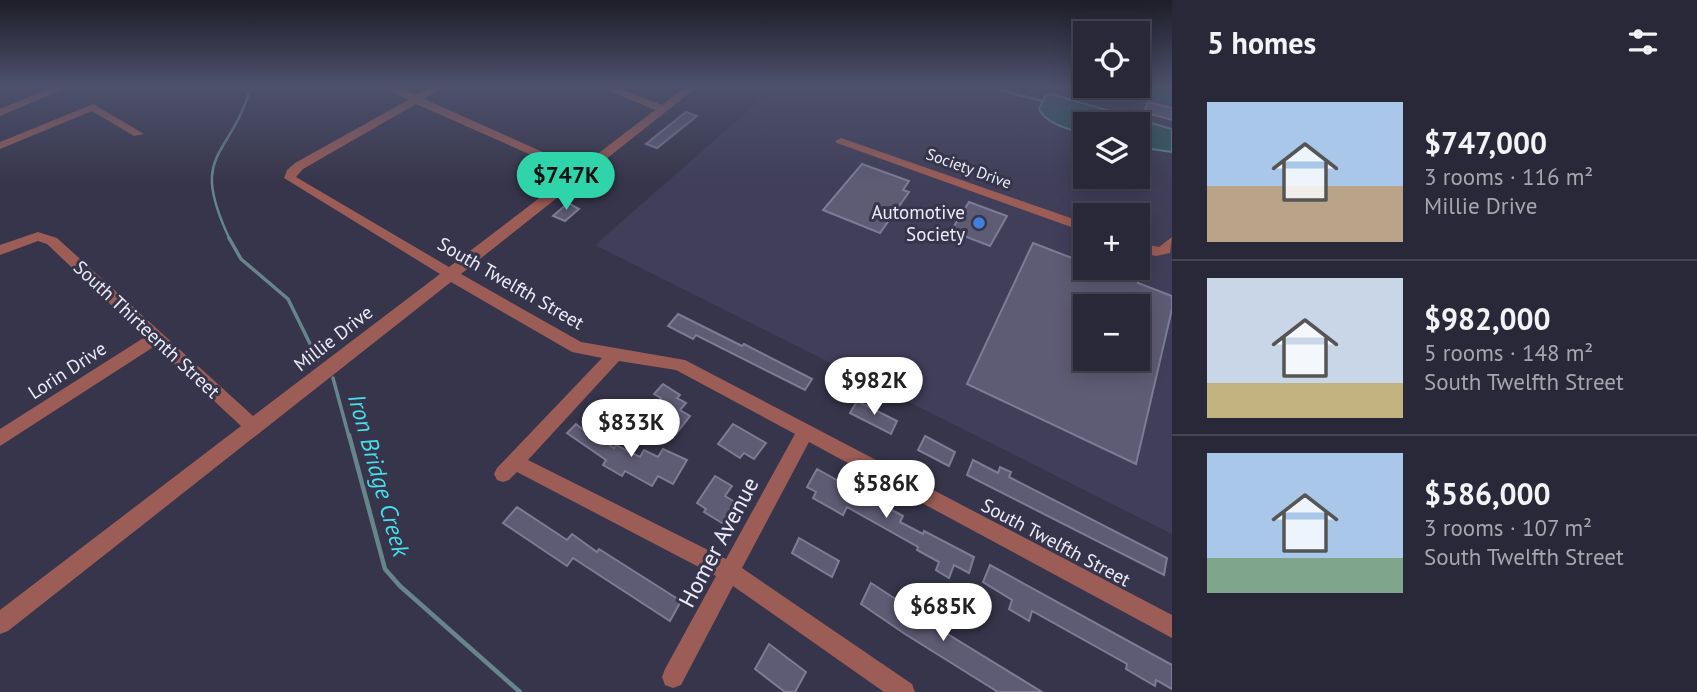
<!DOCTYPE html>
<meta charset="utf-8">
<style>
body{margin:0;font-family:"PT Sans",sans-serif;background:#313040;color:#f1f3f6;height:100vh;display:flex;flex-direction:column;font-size:26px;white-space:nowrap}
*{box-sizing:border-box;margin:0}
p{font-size:23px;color:#a5a6ae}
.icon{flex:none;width:38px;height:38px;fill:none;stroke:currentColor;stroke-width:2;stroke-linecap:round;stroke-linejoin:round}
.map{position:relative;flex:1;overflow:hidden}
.sheet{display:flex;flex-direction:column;background:#292838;width:525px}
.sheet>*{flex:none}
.controls{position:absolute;left:1073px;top:21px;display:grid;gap:14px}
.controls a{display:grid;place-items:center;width:77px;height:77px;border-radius:0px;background:#292838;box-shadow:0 4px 18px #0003,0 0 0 2px #454453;font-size:35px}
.price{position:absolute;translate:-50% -60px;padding:0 16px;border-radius:24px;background:#fff;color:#222;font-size:23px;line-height:46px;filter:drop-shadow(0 2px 4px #0008)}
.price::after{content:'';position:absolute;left:50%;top:42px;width:21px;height:16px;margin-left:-10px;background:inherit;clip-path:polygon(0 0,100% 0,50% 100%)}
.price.active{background:#30d4aa;color:#111}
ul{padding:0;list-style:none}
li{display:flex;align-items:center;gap:21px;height:175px;padding:0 35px}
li+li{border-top:2px solid #454453}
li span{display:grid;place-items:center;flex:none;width:196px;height:140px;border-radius:0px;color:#555}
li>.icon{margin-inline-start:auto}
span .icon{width:84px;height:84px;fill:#fffc;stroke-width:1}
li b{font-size:30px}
h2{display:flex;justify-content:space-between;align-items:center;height:84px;padding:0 35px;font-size:30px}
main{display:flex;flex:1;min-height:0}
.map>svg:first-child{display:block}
.built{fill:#403e59;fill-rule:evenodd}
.green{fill:#156748}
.water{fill:#2c595d;stroke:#66858c;stroke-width:2}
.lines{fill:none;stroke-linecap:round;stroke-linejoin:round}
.stream-far2{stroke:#66858c;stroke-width:2.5}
.stream-far1{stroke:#66858c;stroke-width:3.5}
.stream{stroke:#66858c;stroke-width:4.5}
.building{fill:#5e5b74;stroke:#7d7b95;stroke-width:2;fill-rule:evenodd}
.minor{fill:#9c5d56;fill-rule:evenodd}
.shop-dot{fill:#3f7fe0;stroke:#37354b;stroke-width:2.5}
.labels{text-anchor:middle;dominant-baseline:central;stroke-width:6;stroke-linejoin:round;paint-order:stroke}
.far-street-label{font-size:16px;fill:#ecebf9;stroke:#37354b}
.poi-label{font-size:19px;fill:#ecebf9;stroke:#37354b;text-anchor:end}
.street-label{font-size:19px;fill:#ecebf9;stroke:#37354b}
.near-street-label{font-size:23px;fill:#ecebf9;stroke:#37354b}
.near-water-label{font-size:24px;font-style:italic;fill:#48dfeb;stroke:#37354b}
</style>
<main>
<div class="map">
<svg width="1172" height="692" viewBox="0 0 1172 692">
<rect width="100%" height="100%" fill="#37354b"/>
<path class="built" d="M775,87h397v447l-577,-289zM1085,124h53v53h-53zM1085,215h53v53h-53zM1085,306h53v53h-53z"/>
<polygon class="green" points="1111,87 1172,87 1172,104"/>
<path class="water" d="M1051,94l121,35v23l-34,-5v-23h-53v10c-16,-5 -39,-10 -46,-25l7,-14z"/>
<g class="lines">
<g class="stream-far2">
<polyline points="989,87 1042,101"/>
<path d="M230,240c-42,-89 -1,-79 21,-153"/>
</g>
<g class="stream-far1">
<polyline points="229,238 241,259 288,299 318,360"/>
<polyline points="333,378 349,437"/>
</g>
<polyline class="stream" points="349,435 385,569 400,586 520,692"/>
</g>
<g class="building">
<polygon points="1148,102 1172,108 1172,120 1144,112"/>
<polygon points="686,112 697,116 657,148 646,144"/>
<polygon points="862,164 909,181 903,190 909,192 880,233 823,210"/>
<polygon points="969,202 1007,216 990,246 951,231"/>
<polygon points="568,203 579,209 565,221 553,216"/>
<path d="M1033,243l52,20v5h57l-4,15 34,13v13l-36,155 -169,-80zM1085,306h53v53h-53z"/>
<polygon points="678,314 742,346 744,344 812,379 805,390 696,335 693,339 668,326"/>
<polygon points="663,384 680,395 677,398 686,403 680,410 690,416 676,434 661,424 667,418 661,414 666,408 657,403 661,398 654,394"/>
<polygon points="857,401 897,421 891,434 850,413"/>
<polygon points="576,424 585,431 590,426 600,433 597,436 614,448 616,445 640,457 644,450 658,457 663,449 687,460 673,484 658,476 652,486 625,471 622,476 603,465 606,460 567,433"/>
<polygon points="733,424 766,443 754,459 744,453 740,458 718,444"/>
<polygon points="925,436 955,452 949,466 918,450"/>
<polygon points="973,460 998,473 1000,467 1011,472 1009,477 1167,558 1164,575 967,475"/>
<polygon points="817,469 844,484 849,474 866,483 861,493 903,516 900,522 923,534 924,531 974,557 969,573 954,565 949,578 936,570 939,562 917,550 918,547 847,507 843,515 813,498 816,492 807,487"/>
<polygon points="715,476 732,486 725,496 735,502 722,523 704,512 706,509 697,503"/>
<polygon points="517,507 567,540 572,534 597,552 599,549 681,601 670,621 573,558 567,566 503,523"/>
<polygon points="799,538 839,561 832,577 792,553"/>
<polygon points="990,565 1172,665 1172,689 1156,680 1155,686 1126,669 1127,664 1032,611 1029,621 1009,609 1012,600 983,582"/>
<polygon points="871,583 911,609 910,611 1042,692 998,692 905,634 861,604"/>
<polygon points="769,644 806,672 795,692 785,692 755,669"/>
</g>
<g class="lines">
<g class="minor">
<polygon points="53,87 68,87 0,116 0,109"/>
<path d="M383,87h14l19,8 14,-8h13l-19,12 155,69 76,-58 -55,-23h15l47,18 23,-18h12l-236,187 120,68 104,18 487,255v23l-363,-196 -67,126 170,116 3,8h-31l-151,-106 -52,99 -8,3 -8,-3 -3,-8 3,-8 51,-93 -199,-104 -8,8 -6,2 -6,-2 -3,-6 3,-6 105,-110 -30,-6 -121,-70 -443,349 -8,3v-24l241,-184 -86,-80 -155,100v-17l145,-92 -98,-93 -9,-3 -38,14v-10l38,-13 19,6 196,178 187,-142 -156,-96 3,-8 8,-7 113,-63zM416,104l156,69 -123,94 -153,-90 7,-8zM619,361l57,9 119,64 -69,125 -198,-99z"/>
<polygon points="93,104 144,134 134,136 92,111 0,149 0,142"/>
<polygon points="841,138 1085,223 1085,232 837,143 835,141"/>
<polygon points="1172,237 1170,253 1156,256 1138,252 1138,243 1159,247"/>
</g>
</g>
<linearGradient id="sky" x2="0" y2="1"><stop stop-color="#1e1d29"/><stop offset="0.47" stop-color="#4d516c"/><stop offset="1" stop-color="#4d516c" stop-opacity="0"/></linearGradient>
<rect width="1172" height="184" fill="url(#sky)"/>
<circle class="shop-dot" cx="979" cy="223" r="7"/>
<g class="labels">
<g class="far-street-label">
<text transform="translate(969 168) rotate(20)">Society Drive</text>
</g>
<g class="poi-label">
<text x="965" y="212">Automotive<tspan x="965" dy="22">Society</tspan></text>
</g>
<g class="street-label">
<text transform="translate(511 283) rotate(30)">South Twelfth Street</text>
<text transform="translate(147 329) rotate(43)">South Thirteenth Street</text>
<text transform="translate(333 338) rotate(-38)">Millie Drive</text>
<text transform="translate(67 370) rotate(-33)">Lorin Drive</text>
<text transform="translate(1056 542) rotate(28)">South Twelfth Street</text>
</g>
<g class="near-street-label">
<text transform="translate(718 542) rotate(-62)">Homer Avenue</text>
</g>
<g class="near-water-label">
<text transform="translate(379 475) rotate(74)">Iron Bridge Creek</text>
</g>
</g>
</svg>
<div class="controls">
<a><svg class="icon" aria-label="locate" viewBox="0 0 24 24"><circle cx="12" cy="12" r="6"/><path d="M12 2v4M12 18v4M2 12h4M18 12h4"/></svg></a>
<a><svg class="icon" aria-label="layers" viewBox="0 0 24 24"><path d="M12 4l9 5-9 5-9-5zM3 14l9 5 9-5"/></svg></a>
<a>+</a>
<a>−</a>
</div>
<b class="price active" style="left:566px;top:212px">$747K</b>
<b class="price" style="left:874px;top:417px">$982K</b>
<b class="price" style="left:631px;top:459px">$833K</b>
<b class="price" style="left:886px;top:520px">$586K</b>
<b class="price" style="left:943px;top:643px">$685K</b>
</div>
<section class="sheet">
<h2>5 homes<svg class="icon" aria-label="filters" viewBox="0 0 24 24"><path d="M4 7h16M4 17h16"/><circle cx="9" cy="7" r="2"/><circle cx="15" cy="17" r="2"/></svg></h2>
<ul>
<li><span style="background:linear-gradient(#a9c7e8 60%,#b9a48a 0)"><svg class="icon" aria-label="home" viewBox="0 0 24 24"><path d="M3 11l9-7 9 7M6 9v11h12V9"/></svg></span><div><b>$747,000</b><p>3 rooms · 116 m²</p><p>Millie Drive</p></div></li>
<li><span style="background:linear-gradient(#c9d6e8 75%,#c2b280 0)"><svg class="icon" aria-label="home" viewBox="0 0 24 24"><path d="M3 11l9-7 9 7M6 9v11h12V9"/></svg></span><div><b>$982,000</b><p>5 rooms · 148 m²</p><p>South Twelfth Street</p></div></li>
<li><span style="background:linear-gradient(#a9c7e8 75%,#7fa58c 0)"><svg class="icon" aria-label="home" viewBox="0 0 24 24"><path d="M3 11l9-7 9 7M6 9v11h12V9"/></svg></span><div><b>$586,000</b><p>3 rooms · 107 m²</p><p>South Twelfth Street</p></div></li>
</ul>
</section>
</main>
